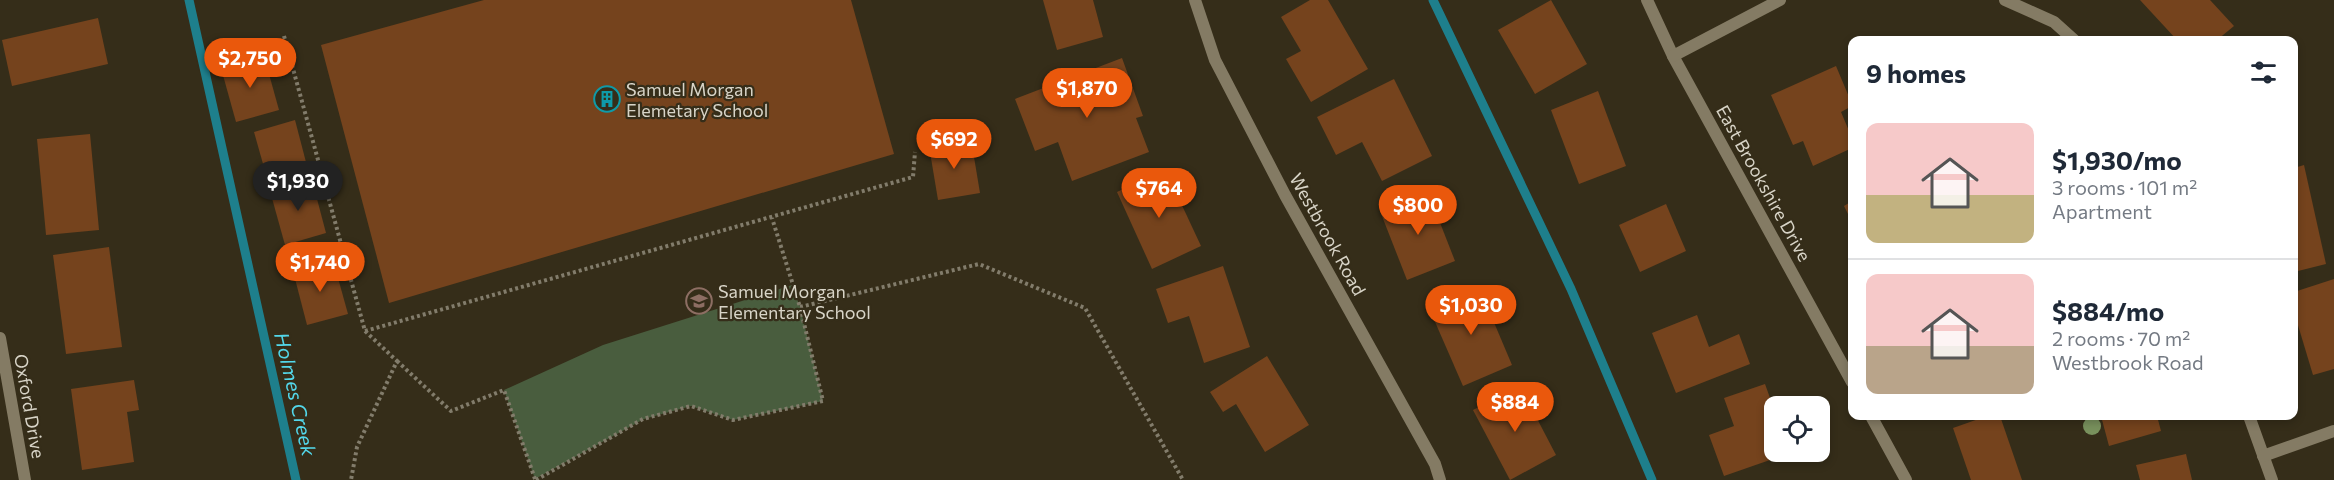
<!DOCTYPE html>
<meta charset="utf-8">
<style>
body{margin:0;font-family:Commissioner,sans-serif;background:#f2f2f3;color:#1f2937;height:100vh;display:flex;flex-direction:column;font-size:22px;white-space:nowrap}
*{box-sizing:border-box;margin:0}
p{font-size:20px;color:#747a83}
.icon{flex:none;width:33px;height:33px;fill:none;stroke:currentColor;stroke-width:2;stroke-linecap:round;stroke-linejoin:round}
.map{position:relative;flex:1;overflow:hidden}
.panel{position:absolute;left:1848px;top:36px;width:450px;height:384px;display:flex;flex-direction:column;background:#fff;border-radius:12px;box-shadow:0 3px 9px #0003}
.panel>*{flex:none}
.fabs{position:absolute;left:1764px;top:396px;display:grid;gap:12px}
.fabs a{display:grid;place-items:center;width:66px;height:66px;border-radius:12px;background:#fff;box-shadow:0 3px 9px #0003;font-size:30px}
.price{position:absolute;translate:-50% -51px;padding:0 14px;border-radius:21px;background:#ea580c;color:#fff;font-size:20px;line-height:39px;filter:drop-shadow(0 2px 3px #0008)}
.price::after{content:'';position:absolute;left:50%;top:36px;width:18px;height:14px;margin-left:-9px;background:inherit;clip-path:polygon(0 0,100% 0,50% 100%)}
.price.current{background:#222;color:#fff}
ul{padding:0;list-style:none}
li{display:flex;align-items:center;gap:18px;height:150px;padding:0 18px}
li+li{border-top:2px solid #e0e1e3}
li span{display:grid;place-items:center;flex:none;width:168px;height:120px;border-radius:12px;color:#555}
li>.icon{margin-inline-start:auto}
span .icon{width:72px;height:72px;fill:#fffc;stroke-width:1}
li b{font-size:26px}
h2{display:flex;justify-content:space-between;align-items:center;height:72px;padding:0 18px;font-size:26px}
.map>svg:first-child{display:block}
.green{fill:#495d3e}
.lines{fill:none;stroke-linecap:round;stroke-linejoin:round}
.stream{stroke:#1e7f8c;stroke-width:9}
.building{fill:#75431d}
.path{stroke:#827c6b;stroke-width:4;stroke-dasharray:3 3;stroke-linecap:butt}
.minor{stroke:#847b64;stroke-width:12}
.tree{fill:#79915d}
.labels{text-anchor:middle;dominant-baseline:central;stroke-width:4.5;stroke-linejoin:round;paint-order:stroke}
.poi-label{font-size:18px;fill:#d8d4c7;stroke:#352d19;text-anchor:start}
.street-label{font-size:18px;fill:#d8d4c7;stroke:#352d19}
.water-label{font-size:20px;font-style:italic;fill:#53d7ea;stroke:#352d19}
</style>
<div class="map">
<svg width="2334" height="480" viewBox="0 0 2334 480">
<rect width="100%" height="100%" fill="#352d19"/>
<polygon class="green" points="792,285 800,307 823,401 733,420 691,406 644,419 535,479 504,390 603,345"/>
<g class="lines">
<g class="stream">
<polyline points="189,0 296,480"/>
<polyline points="1433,0 1571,289 1652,480"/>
</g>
</g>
<g class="building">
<polygon points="484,0 851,0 894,154 389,303 321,45"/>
<polygon points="1043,0 1093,0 1103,37 1057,50"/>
<polygon points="1310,0 1328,0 1368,69 1311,102 1286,59 1301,51 1281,17"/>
<polygon points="1551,0 1587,64 1535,94 1498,30"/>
<polygon points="2140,0 2210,0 2234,26 2217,40 2177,40"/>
<polygon points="98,18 108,64 12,86 2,40"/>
<polygon points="264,56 279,110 236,122 221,68"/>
<polygon points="1122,58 1143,116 1136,118 1149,152 1072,181 1058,142 1035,151 1015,99"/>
<polygon points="1836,66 1852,104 1852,106 1841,112 1852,138 1852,148 1813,166 1803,141 1793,145 1771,95"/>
<polygon points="1394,79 1432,156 1382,181 1362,142 1336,155 1317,117"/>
<polygon points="1598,91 1626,166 1579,184 1551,110"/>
<polygon points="295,120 307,166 267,178 254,132"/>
<polygon points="90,134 99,230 46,235 37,139"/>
<polygon points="971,139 980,193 938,200 929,146"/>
<polygon points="2304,165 2326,264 2294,272 2294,168"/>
<polygon points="1165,169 1201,246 1152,269 1117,192"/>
<polygon points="312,180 326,233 285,245 270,191"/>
<polygon points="1428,192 1455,261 1407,280 1380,211"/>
<polygon points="1852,201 1852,222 1844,206"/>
<polygon points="1666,204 1686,251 1640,272 1619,225"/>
<polygon points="109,247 122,347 66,354 53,255"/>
<polygon points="333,260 348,314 307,325 293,271"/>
<polygon points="1223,266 1250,347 1204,363 1189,316 1168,323 1156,289"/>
<polygon points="2334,279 2334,369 2313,375 2294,312 2294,292"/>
<polygon points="1479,287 1512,365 1463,386 1429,308"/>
<polygon points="1697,315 1709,347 1739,334 1750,364 1676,393 1652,333"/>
<polygon points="1267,356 1309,425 1265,452 1236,404 1223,412 1210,392"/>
<polygon points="134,380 139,410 127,412 134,462 82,470 71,389"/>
<polygon points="1765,384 1774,409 1774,452 1793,452 1724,476 1709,435 1734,426 1724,398"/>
<polygon points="1520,386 1556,455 1510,480 1473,410"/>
<polygon points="1987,416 2000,416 2022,480 1971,480 1953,428"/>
<polygon points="2101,416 2157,416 2161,431 2109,446"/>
<polygon points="2186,454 2192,480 2140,480 2136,465"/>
</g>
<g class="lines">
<g class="path">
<polyline points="284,36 365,331 397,361 357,447 351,480"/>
<polyline points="800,307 979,264 1085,308 1183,480"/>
<polyline points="365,331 913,177 915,152"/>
<polyline points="397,361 451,411 504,390 535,479"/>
<polyline points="536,480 643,419 691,406 733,420 823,401 800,307 772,218"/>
</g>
<g class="minor">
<polyline points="1195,0 1215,60 1285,195 1435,464 1440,480"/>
<polyline points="1647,0 1673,56 1852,382"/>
<polyline points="2005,0 2054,22 2074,40"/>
<polyline points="1673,56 1780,0"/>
<polyline points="0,338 25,480"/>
<polyline points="1871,416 1906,480"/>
<polyline points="2249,416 2272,480"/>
<polyline points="2263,456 2334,431"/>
</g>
</g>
<circle class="tree" cx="2092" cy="426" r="9"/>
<defs>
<g id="building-ring" transform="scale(1.35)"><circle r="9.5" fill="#352d19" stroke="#0f9aa8" stroke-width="1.5"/><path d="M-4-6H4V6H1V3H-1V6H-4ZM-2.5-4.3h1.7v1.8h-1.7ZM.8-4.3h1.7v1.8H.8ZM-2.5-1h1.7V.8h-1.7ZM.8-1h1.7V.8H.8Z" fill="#0f9aa8"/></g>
<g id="school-ring" transform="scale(1.35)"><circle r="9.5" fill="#352d19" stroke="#8d6e63" stroke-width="1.5"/><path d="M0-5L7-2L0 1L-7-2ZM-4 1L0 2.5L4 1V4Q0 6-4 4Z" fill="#8d6e63"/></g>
</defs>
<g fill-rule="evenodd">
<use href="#building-ring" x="607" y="99"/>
<use href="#school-ring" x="699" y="301"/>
</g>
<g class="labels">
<g class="poi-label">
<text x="626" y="89">Samuel Morgan<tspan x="626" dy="21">Elemetary School</tspan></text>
<text x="718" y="291">Samuel Morgan<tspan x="718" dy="21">Elementary School</tspan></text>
</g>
<g class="street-label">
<text transform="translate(1764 183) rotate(61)">East Brookshire Drive</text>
<text transform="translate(1328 234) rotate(61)">Westbrook Road</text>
<text transform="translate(30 406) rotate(80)">Oxford Drive</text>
</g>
<g class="water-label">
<text transform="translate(296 394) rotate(77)">Holmes Creek</text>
</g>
</g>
</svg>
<div class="fabs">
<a><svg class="icon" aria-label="locate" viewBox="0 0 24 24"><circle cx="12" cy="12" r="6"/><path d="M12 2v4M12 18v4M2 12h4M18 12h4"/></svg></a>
</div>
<b class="price" style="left:250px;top:89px">$2,750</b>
<b class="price" style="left:1087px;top:119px">$1,870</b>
<b class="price" style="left:954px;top:170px">$692</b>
<b class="price current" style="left:298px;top:212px">$1,930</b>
<b class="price" style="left:1159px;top:219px">$764</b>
<b class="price" style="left:1418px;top:236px">$800</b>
<b class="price" style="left:320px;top:293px">$1,740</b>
<b class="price" style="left:1471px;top:336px">$1,030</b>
<b class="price" style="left:1515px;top:433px">$884</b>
<section class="panel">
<h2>9 homes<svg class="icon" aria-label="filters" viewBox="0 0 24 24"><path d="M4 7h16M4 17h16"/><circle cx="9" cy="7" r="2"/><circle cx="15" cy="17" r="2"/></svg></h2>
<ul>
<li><span style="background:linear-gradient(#f6c9c9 60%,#c2b280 0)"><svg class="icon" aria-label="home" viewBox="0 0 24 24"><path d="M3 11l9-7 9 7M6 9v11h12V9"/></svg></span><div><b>$1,930/mo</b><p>3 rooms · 101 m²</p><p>Apartment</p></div></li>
<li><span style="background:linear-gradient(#f6c9c9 60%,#b9a48a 0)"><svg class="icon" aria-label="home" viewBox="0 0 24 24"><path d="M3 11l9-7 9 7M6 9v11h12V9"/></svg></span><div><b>$884/mo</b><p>2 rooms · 70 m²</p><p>Westbrook Road</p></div></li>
</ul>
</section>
</div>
